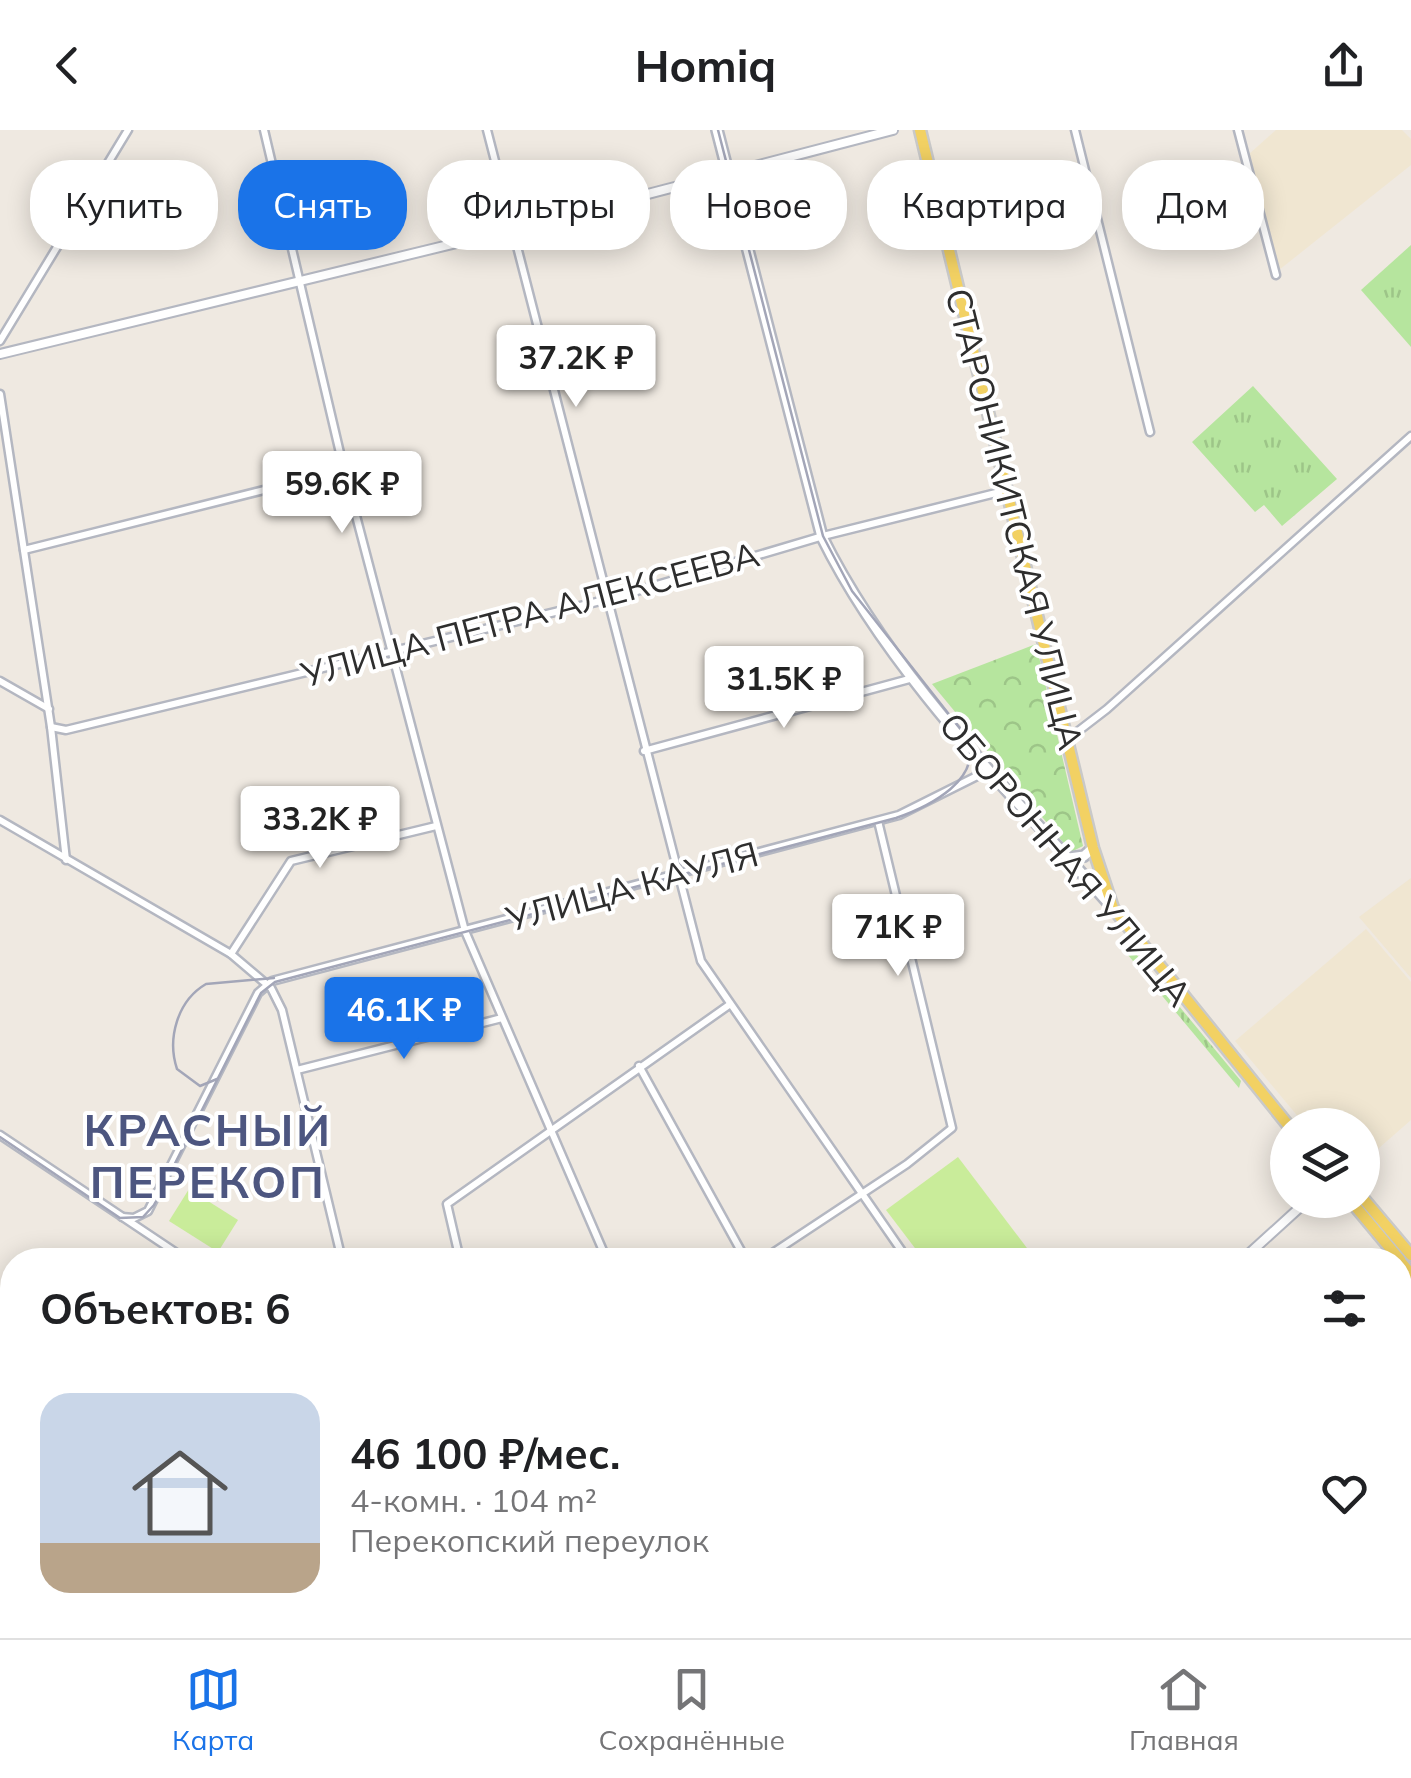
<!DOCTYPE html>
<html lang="ru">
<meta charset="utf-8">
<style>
body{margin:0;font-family:Mulish,sans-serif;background:#f2f2f2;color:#202124;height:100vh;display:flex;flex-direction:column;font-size:38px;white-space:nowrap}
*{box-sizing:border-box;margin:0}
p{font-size:32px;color:#757577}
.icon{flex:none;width:55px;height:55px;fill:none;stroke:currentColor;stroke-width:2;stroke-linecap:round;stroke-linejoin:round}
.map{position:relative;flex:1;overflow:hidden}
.sheet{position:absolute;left:0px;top:1118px;width:1412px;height:392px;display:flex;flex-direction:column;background:#fff;border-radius:40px 40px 0 0;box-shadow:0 5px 25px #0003}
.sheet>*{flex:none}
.banner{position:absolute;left:30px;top:30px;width:1352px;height:90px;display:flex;gap:20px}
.buttons{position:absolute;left:1270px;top:978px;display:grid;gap:20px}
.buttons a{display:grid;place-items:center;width:110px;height:110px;border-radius:50%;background:#fff;box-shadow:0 5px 25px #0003;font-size:50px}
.price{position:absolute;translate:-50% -85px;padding:0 22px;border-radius:10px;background:#fff;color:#222;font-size:32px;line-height:65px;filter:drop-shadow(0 2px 5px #0008)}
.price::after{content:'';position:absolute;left:50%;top:60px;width:30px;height:22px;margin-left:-15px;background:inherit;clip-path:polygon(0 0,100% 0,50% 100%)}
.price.on{background:#1a73e8;color:#fff}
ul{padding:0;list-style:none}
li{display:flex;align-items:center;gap:30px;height:250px;padding:0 40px}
li span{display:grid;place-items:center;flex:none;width:280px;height:200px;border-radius:30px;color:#555}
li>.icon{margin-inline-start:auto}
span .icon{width:120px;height:120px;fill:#fffc;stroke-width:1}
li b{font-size:42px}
h2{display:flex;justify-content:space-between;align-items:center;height:120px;padding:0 40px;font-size:42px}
.tag{padding:0 35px;border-radius:40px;background:#fff;box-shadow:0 5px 25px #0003;font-size:35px;line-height:90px}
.tag.on{background:#1a73e8;color:#fff}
header{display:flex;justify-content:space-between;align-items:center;height:130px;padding:0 40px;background:#fff;font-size:45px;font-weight:700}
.tabs{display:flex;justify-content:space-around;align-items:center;height:140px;border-top:2px solid #e0e0e0;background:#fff;font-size:28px;color:#757577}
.tabs a{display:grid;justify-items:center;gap:5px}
.tabs .on{color:#1a73e8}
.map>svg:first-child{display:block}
.industrial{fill:url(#industrial-furrows)}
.education{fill:#f0e6d1}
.grass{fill:url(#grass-tufts)}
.park{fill:url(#park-crowns)}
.pitch{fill:#c9ec9a}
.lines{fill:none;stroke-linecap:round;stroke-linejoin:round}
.river{stroke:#75cff0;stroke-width:15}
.minor-casing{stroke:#b4b7c1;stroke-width:11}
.tertiary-casing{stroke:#b4b7c1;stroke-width:12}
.secondary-casing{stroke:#b4b7c1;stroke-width:14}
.primary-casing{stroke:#c9c9c9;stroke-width:15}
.minor{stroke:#fff;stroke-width:6}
.tertiary{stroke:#fff;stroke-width:8}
.secondary{stroke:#fff;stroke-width:9}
.primary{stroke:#f2d163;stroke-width:10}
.tram{stroke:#a3a6b8;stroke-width:2.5}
.labels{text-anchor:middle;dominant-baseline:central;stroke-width:8;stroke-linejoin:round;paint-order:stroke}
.street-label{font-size:35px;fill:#2e2e2e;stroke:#fff}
.district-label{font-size:45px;font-weight:bold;letter-spacing:2.5px;fill:#4d5680;stroke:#fff}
</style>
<header><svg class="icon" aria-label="back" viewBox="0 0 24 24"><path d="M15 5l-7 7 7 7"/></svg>Homiq<svg class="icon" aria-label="share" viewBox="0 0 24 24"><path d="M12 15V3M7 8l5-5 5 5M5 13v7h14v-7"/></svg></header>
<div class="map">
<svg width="1411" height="1508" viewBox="0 0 1411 1508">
<defs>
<pattern id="industrial-furrows" width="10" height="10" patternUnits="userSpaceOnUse" patternTransform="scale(2.5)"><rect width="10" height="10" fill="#e3e1e8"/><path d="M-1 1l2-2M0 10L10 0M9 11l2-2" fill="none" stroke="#c3c1c7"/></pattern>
<pattern id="grass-tufts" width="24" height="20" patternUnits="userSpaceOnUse" patternTransform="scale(2.5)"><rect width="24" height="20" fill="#b6e59e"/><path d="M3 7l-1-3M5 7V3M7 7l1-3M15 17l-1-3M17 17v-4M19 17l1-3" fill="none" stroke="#9dc588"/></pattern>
<pattern id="park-crowns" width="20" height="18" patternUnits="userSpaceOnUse" patternTransform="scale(2.5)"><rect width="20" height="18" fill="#b6e59e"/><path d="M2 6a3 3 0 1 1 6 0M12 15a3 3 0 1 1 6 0" fill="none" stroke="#9dc588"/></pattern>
</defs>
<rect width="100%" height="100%" fill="#efe9e1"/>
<g class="industrial">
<polygon points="805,1498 1046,1498 1062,1508 784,1508"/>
<polygon points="1054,1498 1196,1498 1205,1508 1071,1508"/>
</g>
<g class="education">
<polygon points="1276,0 1402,0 1411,9 1411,35 1279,140 1249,24"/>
<polygon points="1411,748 1411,848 1359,787"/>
<polygon points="1366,799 1411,852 1411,990 1363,1032 1362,995 1305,995 1235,911"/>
</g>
<g class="grass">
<polygon points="1411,115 1411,217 1361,160"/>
<polygon points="1253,256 1337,349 1282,396 1264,375 1255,382 1192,312"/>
<polygon points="1131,818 1241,951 1239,958 1123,819"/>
</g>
<g class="park">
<polygon points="1036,514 1083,716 1071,722 932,554"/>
<polygon points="0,1250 12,1259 12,1489 0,1479"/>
<polygon points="24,1498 192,1498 184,1508 38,1508"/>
</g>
<g class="pitch">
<polygon points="958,1027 1036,1130 924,1130 886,1080"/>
<polygon points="189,1059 238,1090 218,1122 169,1091"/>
</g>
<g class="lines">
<polyline class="river" points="1403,1508 1411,1499"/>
<g class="minor-casing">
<g id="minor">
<polyline points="264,0 344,340 465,801 607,1130"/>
<polyline points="487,0 701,831 908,1130"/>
<polyline points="1075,0 1150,302"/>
<polyline points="1238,0 1276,145"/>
<polyline points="0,211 128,0"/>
<polyline points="0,264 51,597 66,730"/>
<polyline points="24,420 344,340"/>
<polyline points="0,551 49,579"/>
<polyline points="51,597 66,600 613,468 823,406 1008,360"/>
<polyline points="1068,609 1107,579 1411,306"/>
<polyline points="644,621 913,548"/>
<polyline points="0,690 231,824 271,858 282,880 342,1130"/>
<polyline points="231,824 291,731 436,696"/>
<polyline points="639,936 746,1130"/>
<polyline points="297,940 502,888"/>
<polyline points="0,1005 187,1130"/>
<polyline points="122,1087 134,1088 148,1081 258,863 272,851 899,685 989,640"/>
<polyline points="460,1130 447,1074 729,875"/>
<polyline points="762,1130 907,1034 952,998 878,691"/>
<polyline points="420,1498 422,1508"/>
<polyline points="577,1498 582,1508"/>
<polyline points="754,1498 758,1508"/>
<polyline points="194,1508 202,1498"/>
</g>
</g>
<g class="tertiary-casing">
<g id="tertiary">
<polyline points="0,224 510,100 893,0"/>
<polyline points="1242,1130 1308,1070"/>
<polyline points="759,1508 781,1498"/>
</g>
</g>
<g class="secondary-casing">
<g id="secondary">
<path d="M717,0l105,407c67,136 189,256 289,369"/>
<polyline points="1069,728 1084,726 1093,718"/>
</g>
</g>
<g class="primary-casing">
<g id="primary">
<polyline points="920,0 1093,718 1113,778 1288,995"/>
<polyline points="1362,1067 1411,1125"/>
<polyline points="1350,1070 1400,1130"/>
<polyline points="1400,1131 1411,1144"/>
</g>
</g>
<use href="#minor" class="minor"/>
<use href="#tertiary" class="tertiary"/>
<use href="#secondary" class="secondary"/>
<use href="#primary" class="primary"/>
<g class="tram">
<path d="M217,949l-17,7 -23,-17c-10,-30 0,-68 29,-85l68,-6"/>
<path d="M0,1007l120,81 23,-1 11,-12 107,-212 14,-11 621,-164c32,-11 90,-39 70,-82l-114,-145 -29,-55 -105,-406"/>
</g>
</g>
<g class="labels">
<g class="street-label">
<text transform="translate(1015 389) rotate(76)">СТАРОНИКИТСКАЯ УЛИЦА</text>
<text transform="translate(530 484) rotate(-15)">УЛИЦА ПЕТРА АЛЕКСЕЕВА</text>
<text transform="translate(1066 729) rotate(50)">ОБОРОННАЯ УЛИЦА</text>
<text transform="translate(632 756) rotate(-15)">УЛИЦА КАУЛЯ</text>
</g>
<g class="district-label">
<text x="208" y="999">КРАСНЫЙ<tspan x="208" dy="52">ПЕРЕКОП</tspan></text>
</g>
</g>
</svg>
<div class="buttons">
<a><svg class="icon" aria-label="layers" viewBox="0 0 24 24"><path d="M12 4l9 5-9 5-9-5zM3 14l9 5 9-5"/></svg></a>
</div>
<b class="price" style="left:576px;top:280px">37.2K ₽</b>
<b class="price" style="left:342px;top:406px">59.6K ₽</b>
<b class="price" style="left:784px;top:601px">31.5K ₽</b>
<b class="price" style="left:320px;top:741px">33.2K ₽</b>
<b class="price" style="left:898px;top:849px">71K ₽</b>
<b class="price on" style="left:404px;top:932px">46.1K ₽</b>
<div class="banner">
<a class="tag">Купить</a>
<a class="tag on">Снять</a>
<a class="tag">Фильтры</a>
<a class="tag">Новое</a>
<a class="tag">Квартира</a>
<a class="tag">Дом</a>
</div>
<section class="sheet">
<h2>Объектов: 6<svg class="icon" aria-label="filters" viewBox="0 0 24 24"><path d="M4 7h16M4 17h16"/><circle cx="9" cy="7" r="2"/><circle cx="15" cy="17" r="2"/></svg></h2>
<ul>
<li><span style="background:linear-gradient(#c9d6e8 75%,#b9a48a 0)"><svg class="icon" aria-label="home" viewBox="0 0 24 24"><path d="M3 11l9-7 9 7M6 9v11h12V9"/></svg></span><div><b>46 100 ₽/мес.</b><p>4-комн. · 104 m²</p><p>Перекопский переулок</p></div><svg class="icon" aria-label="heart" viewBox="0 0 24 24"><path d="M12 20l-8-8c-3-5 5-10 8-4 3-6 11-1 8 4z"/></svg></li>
</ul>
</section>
</div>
<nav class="tabs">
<a class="on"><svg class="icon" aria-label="map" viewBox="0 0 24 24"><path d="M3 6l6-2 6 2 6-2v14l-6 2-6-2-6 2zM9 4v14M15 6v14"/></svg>Карта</a>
<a><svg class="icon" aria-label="saved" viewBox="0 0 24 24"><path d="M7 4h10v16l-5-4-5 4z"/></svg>Сохранённые</a>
<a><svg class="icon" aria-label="home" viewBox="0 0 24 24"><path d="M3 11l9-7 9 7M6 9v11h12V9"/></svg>Главная</a>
</nav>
